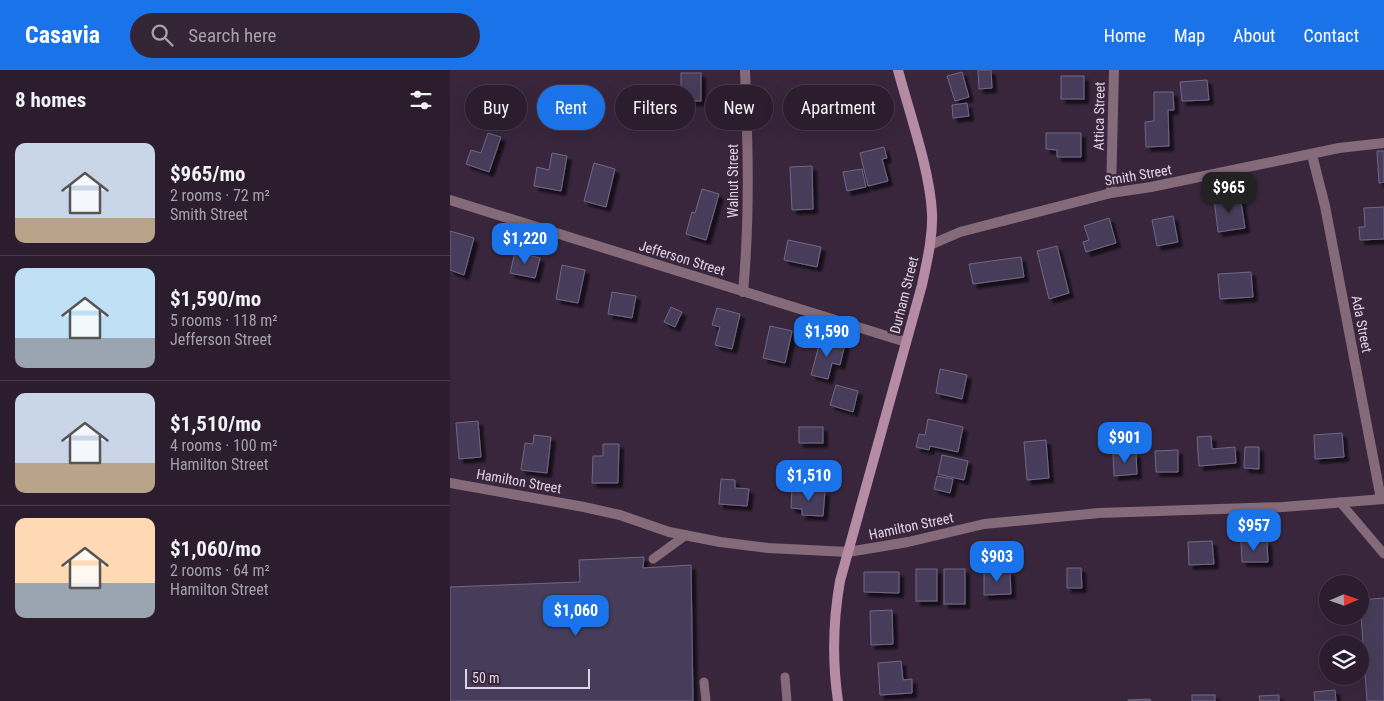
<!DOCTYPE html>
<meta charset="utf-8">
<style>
body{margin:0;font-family:"Roboto Condensed",sans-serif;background:#332536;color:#f1f3f6;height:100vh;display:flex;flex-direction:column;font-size:19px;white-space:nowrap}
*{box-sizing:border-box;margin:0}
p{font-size:16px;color:#a6a1aa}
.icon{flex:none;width:28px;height:28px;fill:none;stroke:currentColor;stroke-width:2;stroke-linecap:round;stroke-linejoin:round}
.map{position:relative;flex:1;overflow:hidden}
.side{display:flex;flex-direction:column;background:#2b1c2e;width:450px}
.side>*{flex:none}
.hud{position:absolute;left:15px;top:15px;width:475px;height:45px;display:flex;gap:10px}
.needle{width:32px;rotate:88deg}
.controls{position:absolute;left:869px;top:505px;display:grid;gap:10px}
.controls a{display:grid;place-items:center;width:50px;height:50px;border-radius:50%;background:#2b1c2e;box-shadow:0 5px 20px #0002,0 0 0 1px #473a4a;font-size:25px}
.scale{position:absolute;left:15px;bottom:12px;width:125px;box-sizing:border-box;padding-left:5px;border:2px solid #e0d3e3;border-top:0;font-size:14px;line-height:18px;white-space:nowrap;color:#e0d3e3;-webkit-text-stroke:4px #39263d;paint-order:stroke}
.price{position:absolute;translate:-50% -42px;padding:0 11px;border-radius:10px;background:#1a73e8;color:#fff;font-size:16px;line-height:32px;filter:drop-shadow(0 1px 2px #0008)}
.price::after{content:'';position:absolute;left:50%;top:30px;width:15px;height:11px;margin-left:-8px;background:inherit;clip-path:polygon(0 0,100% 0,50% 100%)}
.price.current{background:#222;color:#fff}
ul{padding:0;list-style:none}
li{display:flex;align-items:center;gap:15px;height:125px;padding:0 15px}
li+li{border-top:1px solid #473a4a}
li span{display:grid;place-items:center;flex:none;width:140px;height:100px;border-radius:10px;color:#555}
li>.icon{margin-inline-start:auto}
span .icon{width:60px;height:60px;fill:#fffc;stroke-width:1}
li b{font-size:21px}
h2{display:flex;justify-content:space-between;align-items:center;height:60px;padding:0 15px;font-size:21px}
.pill{padding:0 18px;border-radius:22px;background:#2b1c2e;box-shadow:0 5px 20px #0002,0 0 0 1px #473a4a;font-size:18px;line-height:45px}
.pill.current{background:#1a73e8;color:#fff}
header{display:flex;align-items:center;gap:30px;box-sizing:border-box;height:70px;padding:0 25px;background:#1a73e8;color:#fff}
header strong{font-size:24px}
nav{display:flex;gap:28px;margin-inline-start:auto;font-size:18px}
.search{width:350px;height:45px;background:#332536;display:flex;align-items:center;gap:12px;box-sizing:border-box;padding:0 18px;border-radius:28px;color:#a6a1aa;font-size:19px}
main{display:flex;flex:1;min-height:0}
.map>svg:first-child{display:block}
.building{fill:#463d5a;stroke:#706786;filter:url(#shadow)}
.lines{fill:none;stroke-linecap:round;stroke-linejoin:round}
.lane{stroke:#856a79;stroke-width:9}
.street{stroke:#856a79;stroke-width:10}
.secondary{stroke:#b68ba4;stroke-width:10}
.labels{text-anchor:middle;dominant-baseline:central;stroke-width:5;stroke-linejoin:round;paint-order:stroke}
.street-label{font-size:14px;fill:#e0d3e3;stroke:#39263d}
</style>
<header>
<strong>Casavia</strong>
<div class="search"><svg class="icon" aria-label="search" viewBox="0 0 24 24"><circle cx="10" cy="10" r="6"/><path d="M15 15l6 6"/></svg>Search here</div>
<nav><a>Home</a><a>Map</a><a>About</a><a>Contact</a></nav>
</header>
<main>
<section class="side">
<h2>8 homes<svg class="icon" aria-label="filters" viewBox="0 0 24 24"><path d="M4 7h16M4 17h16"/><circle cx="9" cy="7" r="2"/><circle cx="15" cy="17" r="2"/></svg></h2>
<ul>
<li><span style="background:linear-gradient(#c9d6e8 75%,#b9a48a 0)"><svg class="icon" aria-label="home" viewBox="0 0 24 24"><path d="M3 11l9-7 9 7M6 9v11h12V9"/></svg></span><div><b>$965/mo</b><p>2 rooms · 72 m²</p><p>Smith Street</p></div></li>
<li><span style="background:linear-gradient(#bfe0f5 70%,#9aa5b1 0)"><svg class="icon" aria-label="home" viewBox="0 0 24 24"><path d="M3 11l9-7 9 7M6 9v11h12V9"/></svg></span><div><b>$1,590/mo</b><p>5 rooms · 118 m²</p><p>Jefferson Street</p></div></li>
<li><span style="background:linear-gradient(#c9d6e8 70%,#b9a48a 0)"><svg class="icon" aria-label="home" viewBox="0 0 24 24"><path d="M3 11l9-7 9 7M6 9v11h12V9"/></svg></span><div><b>$1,510/mo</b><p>4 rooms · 100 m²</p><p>Hamilton Street</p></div></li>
<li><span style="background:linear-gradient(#ffd9b3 65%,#9aa5b1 0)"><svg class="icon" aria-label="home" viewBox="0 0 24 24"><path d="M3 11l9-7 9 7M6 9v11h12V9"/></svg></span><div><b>$1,060/mo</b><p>2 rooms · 64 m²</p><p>Hamilton Street</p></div></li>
</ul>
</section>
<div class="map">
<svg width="934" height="631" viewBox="0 0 934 631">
<defs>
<filter id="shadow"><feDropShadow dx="4.5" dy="4.5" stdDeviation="1" flood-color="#0009"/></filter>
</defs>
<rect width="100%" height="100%" fill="#39263d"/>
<g class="building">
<polygon points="528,0 541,0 542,18 529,19"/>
<polygon points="512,2 519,27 505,31 497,6"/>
<rect x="231" y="3" width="20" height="28"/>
<rect x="611" y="6" width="23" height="23"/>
<polygon points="757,10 759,30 732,31 730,12"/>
<polygon points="704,22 723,22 724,40 718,40 719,76 696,77 695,52 704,51"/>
<polygon points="517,33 519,46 503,48 502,35"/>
<polygon points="38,63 51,67 39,102 16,94 21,80 31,83"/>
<polygon points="596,63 631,63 631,87 607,87 607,80 596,79"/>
<polygon points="434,77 437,88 432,89 438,111 418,116 410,83"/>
<polygon points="927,81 934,81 934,112 929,113"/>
<polygon points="102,83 117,86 111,121 84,116 87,97 99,100"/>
<polygon points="144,93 165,99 156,137 134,131"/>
<polygon points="362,96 363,139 342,140 340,97"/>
<polygon points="412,99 416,117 397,121 393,102"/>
<polygon points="252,119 269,124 256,170 236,164 242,142 245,143"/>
<polygon points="790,125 795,158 768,162 764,129"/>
<polygon points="934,137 934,169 910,170 909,157 915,157 914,138"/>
<polygon points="723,146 728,172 707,176 702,150"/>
<polygon points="659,148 666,173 636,182 633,172 639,170 634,156"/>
<polygon points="0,161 24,168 14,205 0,200"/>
<polygon points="338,170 371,177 367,197 334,190"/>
<polygon points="607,176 619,223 599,229 587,181"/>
<polygon points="65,182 90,188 85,208 60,203"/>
<polygon points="571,187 574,207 523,214 519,194"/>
<polygon points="112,195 135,200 128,233 106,229"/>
<polygon points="801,202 803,227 770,229 768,204"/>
<polygon points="162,222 186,226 182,248 158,244"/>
<polygon points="221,237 232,242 225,257 214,252"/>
<polygon points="267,238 290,244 282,279 265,275 270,257 262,255"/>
<polygon points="320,256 342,261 335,293 313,288"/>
<polygon points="371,268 395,274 390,295 382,293 378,309 361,305"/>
<polygon points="490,299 517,305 512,329 486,323"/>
<polygon points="386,315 408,321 403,342 380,335"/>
<polygon points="478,349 513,357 508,382 480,376 479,380 466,377 469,364 475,365"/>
<polygon points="28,351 31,387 9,389 6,353"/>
<rect x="349" y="357" width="24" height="16"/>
<polygon points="892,363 894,387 865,389 864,365"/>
<polygon points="84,365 101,367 97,403 71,400 75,373 83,374"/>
<polygon points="761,366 762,379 785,377 786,393 749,396 747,367"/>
<polygon points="596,370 599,408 577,410 574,372"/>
<polygon points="153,374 169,374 168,413 142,413 143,386 153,386"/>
<polygon points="795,377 809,377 809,399 794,398"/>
<polygon points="728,380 728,402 706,402 705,381"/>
<polygon points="686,383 687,404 664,406 663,384"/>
<polygon points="492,385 518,391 514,410 488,404"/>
<polygon points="487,406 503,409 500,423 484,419"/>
<polygon points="271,409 285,410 285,418 299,419 297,436 269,434"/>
<polygon points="342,419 375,421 373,446 352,445 352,439 341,438"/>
<polygon points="762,471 764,494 739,495 738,472"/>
<polygon points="791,471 817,471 818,492 792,492"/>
<polygon points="194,487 193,498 241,495 243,631 0,631 0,517 130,512 129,490"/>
<polygon points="617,498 631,498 632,518 617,518"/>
<rect x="466" y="499" width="21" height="32"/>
<rect x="494" y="499" width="21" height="35"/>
<polygon points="560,501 561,524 534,525 534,502"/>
<polygon points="414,502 449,502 449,523 414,522"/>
<polygon points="934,528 934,631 917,631 910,530"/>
<polygon points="442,540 443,574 421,575 420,541"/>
<polygon points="451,591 453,610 462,609 462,623 430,625 428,593"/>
<polygon points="885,620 886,631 865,631 864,622"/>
<rect x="742" y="625" width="23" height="6"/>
<polygon points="829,625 829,631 810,631 809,626"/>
<polygon points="700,629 701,631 678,631 678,630"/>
</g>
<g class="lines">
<g class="lane">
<polyline points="890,432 934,484"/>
<polyline points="203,489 236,465"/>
<polyline points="335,607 337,631"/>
<polyline points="254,612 256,631"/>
</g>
<g class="street">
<polyline points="862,85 875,136 931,429"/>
<polyline points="661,123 664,0"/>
<polyline points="0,130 456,272"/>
<polyline points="480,175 510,162 661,123 701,117 889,78 934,73"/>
<path d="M293,222c7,-74 5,-148 2,-222"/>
<polyline points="0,413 134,437 170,445 219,462 270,472 318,478 398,482 458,472 534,454 649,443 833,437 934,429"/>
</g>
<path class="secondary" d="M388,631c-6,-41 -5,-80 2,-120l82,-296c5,-24 11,-48 10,-72 -2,-43 -23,-101 -34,-143"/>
</g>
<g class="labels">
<g class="street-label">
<text transform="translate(649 46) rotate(-89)">Attica Street</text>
<text transform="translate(688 105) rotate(-10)">Smith Street</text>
<text transform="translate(283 111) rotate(-90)">Walnut Street</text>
<text transform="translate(232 188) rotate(17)">Jefferson Street</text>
<text transform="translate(454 225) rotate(-76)">Durham Street</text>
<text transform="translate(912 254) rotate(79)">Ada Street</text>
<text transform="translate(69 411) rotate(10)">Hamilton Street</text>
<text transform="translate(461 456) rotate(-12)">Hamilton Street</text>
</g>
</g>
</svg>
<div class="controls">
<a><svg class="needle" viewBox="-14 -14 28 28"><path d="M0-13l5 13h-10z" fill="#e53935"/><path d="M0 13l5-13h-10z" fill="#a6a1aa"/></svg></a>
<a><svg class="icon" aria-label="layers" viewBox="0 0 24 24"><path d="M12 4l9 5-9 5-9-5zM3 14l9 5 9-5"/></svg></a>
</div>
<div class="scale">50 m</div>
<b class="price current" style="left:779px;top:144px">$965</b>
<b class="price" style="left:75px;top:195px">$1,220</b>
<b class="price" style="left:377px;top:288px">$1,590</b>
<b class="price" style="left:675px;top:394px">$901</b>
<b class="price" style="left:359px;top:432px">$1,510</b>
<b class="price" style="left:804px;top:482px">$957</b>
<b class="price" style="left:547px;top:513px">$903</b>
<b class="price" style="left:126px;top:567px">$1,060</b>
<div class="hud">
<a class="pill">Buy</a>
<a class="pill current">Rent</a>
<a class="pill">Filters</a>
<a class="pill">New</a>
<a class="pill">Apartment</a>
</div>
</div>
</main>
